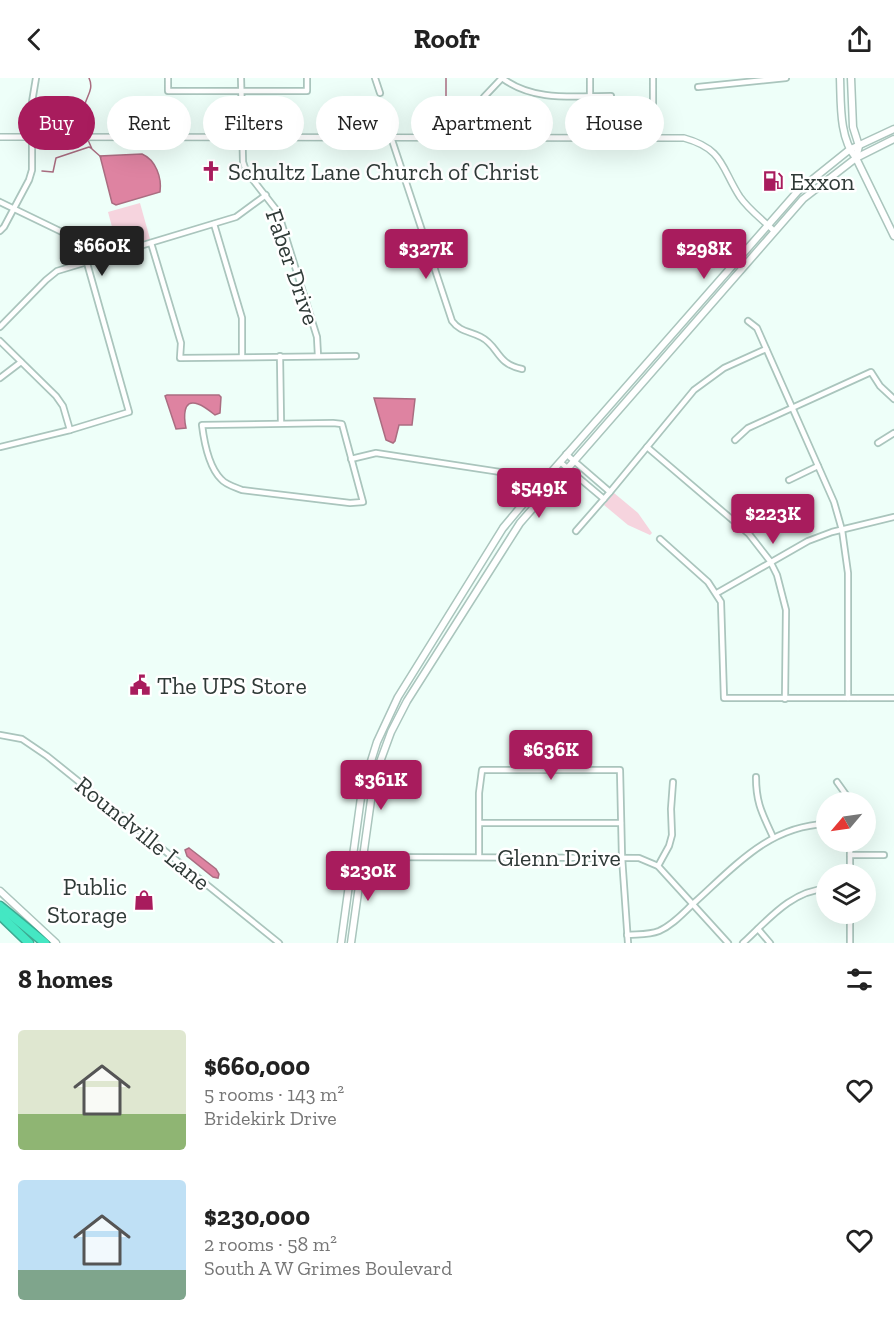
<!DOCTYPE html>
<meta charset="utf-8">
<style>
body{margin:0;font-family:"Zilla Slab",serif;background:#f6f6f6;color:#222;height:100vh;display:flex;flex-direction:column;font-size:22px;white-space:nowrap}
*{box-sizing:border-box;margin:0}
p{font-size:20px;color:#767676}
.icon{flex:none;width:33px;height:33px;fill:none;stroke:currentColor;stroke-width:2;stroke-linecap:round;stroke-linejoin:round}
.map{position:relative;height:865px;overflow:hidden}
.side{display:flex;flex-direction:column;background:#fff;flex:1}
.side>*{flex:none}
.top-card{position:absolute;left:18px;top:18px;width:858px;height:54px;display:flex;gap:12px}
.needle{width:39px;rotate:241deg}
.controls{position:absolute;left:816px;top:714px;display:grid;gap:12px}
.controls a{display:grid;place-items:center;width:60px;height:60px;border-radius:50%;background:#fff;box-shadow:0 6px 24px #0002;font-size:30px}
.price{position:absolute;translate:-50% -51px;padding:0 14px;border-radius:6px;background:#a81c5d;color:#fff;font-size:20px;line-height:39px;filter:drop-shadow(0 2px 3px #0008)}
.price::after{content:'';position:absolute;left:50%;top:36px;width:18px;height:14px;margin-left:-9px;background:inherit;clip-path:polygon(0 0,100% 0,50% 100%)}
.price.selected{background:#222;color:#fff}
ul{padding:0;list-style:none}
li{display:flex;align-items:center;gap:18px;height:150px;padding:0 18px}
li span{display:grid;place-items:center;flex:none;width:168px;height:120px;border-radius:6px;color:#555}
li>.icon{margin-inline-start:auto}
span .icon{width:72px;height:72px;fill:#fffc;stroke-width:1}
li b{font-size:26px}
h2{display:flex;justify-content:space-between;align-items:center;height:72px;padding:0 18px;font-size:26px}
.pill{padding:0 21px;border-radius:27px;background:#fff;box-shadow:0 6px 24px #0002;font-size:21px;line-height:54px}
.pill.selected{background:#a81c5d;color:#fff}
header{display:flex;justify-content:space-between;align-items:center;height:78px;padding:0 18px;background:#fff;font-size:27px;font-weight:800}
.map>svg:first-child{display:block}
.green{fill:#f6d4de}
.water{fill:#de83a1;stroke:#aa6d81;stroke-width:1.5}
.lines{fill:none;stroke-linecap:round;stroke-linejoin:round}
.stream{stroke:#aa6d81;stroke-width:1.5}
.minor-casing{stroke:#aac5bd;stroke-width:8}
.tertiary-casing{stroke:#aac5bd;stroke-width:8}
.secondary-casing{stroke:#aac5bd;stroke-width:9}
.motorway-casing{stroke:#3daa92;stroke-width:11}
.minor{stroke:#fff;stroke-width:4.5}
.tertiary{stroke:#fff;stroke-width:5}
.secondary{stroke:#fff;stroke-width:6}
.motorway{stroke:#44e7c3;stroke-width:8}
.labels{text-anchor:middle;dominant-baseline:central;stroke-width:5;stroke-linejoin:round;paint-order:stroke}
.poi-label{font-size:24px;fill:#2f3a37;stroke:#fff;text-anchor:start}
.street-label{font-size:24px;fill:#2f3a37;stroke:#fff}
</style>
<header><svg class="icon" aria-label="back" viewBox="0 0 24 24"><path d="M15 5l-7 7 7 7"/></svg>Roofr<svg class="icon" aria-label="share" viewBox="0 0 24 24"><path d="M12 15V3M7 8l5-5 5 5M5 13v7h14v-7"/></svg></header>
<div class="map">
<svg width="894" height="865" viewBox="0 0 894 865">
<rect width="100%" height="100%" fill="#eefff9"/>
<g class="green">
<polygon points="140,125 150,161 118,171 108,134"/>
<polygon points="614,415 638,435 652,455 650,457 628,447 604,427"/>
</g>
<g class="water">
<path d="M142,76c14,6 20,24 18,38l-44,13 -4,-2 -12,-47z"/>
<path d="M167,317h52l2,2 -1,16 -5,2c-5,-4 -11,-9 -17,-11 -16,-6 -14,15 -12,24l-10,1 -11,-33z"/>
<polygon points="374,320 415,321 412,347 399,347 395,363 393,365 386,362"/>
<polygon points="189,770 216,791 219,796 218,800 213,799 187,778 185,772"/>
</g>
<g class="lines">
<g class="stream">
<polyline points="446,0 446,49 450,56"/>
<path d="M88,56c-1,-8 -4,-16 -4,-24 0,-12 11,-19 5,-32"/>
<polyline points="88,62 92,71 101,79"/>
<polyline points="452,63 453,65"/>
<polyline points="42,93 53,94 56,80 89,69 91,70"/>
</g>
<g class="minor-casing">
<g id="minor">
<polyline points="168,0 168,13 307,13 307,0"/>
<polyline points="241,0 243,84 246,93 278,134 317,259 318,278"/>
<polyline points="375,0 380,15"/>
<polyline points="653,0 653,59"/>
<polyline points="698,9 786,0"/>
<polyline points="590,18 590,0"/>
<path d="M484,19l18,-19c32,24 72,18 109,18"/>
<path d="M391,59l61,184c8,11 18,10 29,16 18,9 15,27 41,32"/>
<polyline points="0,124 64,155 80,169 87,185 129,334 70,352 0,369"/>
<polyline points="214,146 242,240 242,279"/>
<polyline points="0,153 4,149 29,102 32,92 32,24 36,0"/>
<polyline points="151,165 181,265 180,280 356,278"/>
<polyline points="748,243 757,250 834,424 842,452 848,495 848,620"/>
<polyline points="0,249 46,202 57,193 236,139 266,117"/>
<polyline points="0,263 56,318 63,328 70,352"/>
<polyline points="280,278 281,345"/>
<polyline points="0,300 21,284"/>
<path d="M333,345l9,1 21,78 -13,1 -108,-13c-7,-3 -16,-5 -21,-11 -12,-12 -17,-38 -19,-54z"/>
<polyline points="735,362 748,350 871,294 880,308 894,321"/>
<polyline points="878,365 894,355"/>
<polyline points="647,369 749,456 770,483 777,497 786,532 785,621"/>
<polyline points="566,376 610,414"/>
<polyline points="351,381 376,375 513,396 541,421"/>
<polyline points="560,384 604,421"/>
<polyline points="789,402 818,388"/>
<polyline points="576,453 610,414 694,312 724,290 766,271"/>
<polyline points="660,461 708,504 721,524 724,620 894,620"/>
<polyline points="717,515 808,463 832,454 894,439"/>
<polyline points="0,657 22,661 47,678 279,865"/>
<path d="M756,699c0,26 6,36 17,60"/>
<polyline points="837,704 847,718 849,724"/>
<polyline points="480,745 621,745"/>
<polyline points="850,764 850,796"/>
<polyline points="850,777 884,777"/>
<polyline points="353,779 639,780 658,788 728,865"/>
<polyline points="479,779 479,715 482,692 620,692 622,779 628,865"/>
<polyline points="658,788 669,768 672,757 671,731 673,704"/>
<polyline points="850,836 850,865"/>
<polyline points="758,851 770,865"/>
<path d="M627,857c11,-1 22,0 32,-4 14,-6 25,-19 36,-29 40,-36 74,-76 131,-78"/>
<path d="M743,865c24,-22 49,-53 83,-54"/>
</g>
</g>
<g class="tertiary-casing">
<path id="tertiary" d="M0,59l684,1c40,11 37,30 56,59 9,13 23,23 34,34"/>
</g>
<g class="secondary-casing">
<g id="secondary">
<path d="M840,0c1,25 -1,60 16,80l38,78"/>
<polyline points="851,0 853,49 859,68 856,80"/>
<polyline points="0,813 56,865"/>
<polyline points="341,865 362,712 377,664 398,619 503,450 518,432 798,113 849,72 894,51"/>
<polyline points="351,865 372,715 380,684 391,654 407,623 520,445 803,121 856,80 894,61"/>
</g>
</g>
<g class="motorway-casing">
<g id="motorway">
<polyline points="0,828 45,865"/>
<polyline points="0,837 29,865"/>
</g>
</g>
<use href="#minor" class="minor"/>
<use href="#tertiary" class="tertiary"/>
<use href="#secondary" class="secondary"/>
<use href="#motorway" class="motorway"/>
</g>
<defs>
<g id="church-bare" transform="scale(1.62)"><path d="M-1.2-6h2.4v3.5h3.3v2.4h-3.3V6h-2.4V-.1h-3.3v-2.4h3.3Z" fill="#a81c5d" stroke="#fff" stroke-width="2.5" paint-order="stroke"/></g>
<g id="fuel-bare" transform="scale(1.62)"><path d="M-5.5-6h7V0h2V4h1.3V-2.5L3-4.5l.8-.8L6-3V5H2.5V1h-1V6h-7ZM-4.2-4.7v3.2H.2V-4.7Z" fill="#a81c5d" stroke="#fff" stroke-width="2.5" paint-order="stroke"/></g>
<g id="civic-bare" transform="scale(1.62)"><path d="M-.6-6.5H3V-4.5H.6V-3L4-1V1h2V6H-6V1h2V-1L-.6-3ZM-1.2 2.5V6h2.4V2.5Z" fill="#a81c5d" stroke="#fff" stroke-width="2.5" paint-order="stroke"/></g>
<g id="shop-bare" transform="scale(1.62)"><path d="M-5-2.5h2.3a2.7 3.5 0 0 1 5.4 0H5L5.5 6h-11ZM-1.5-2.5h3a1.5 2.3 0 0 0-3 0Z" fill="#a81c5d" stroke="#fff" stroke-width="2.5" paint-order="stroke"/></g>
</defs>
<g fill-rule="evenodd">
<use href="#church-bare" x="211" y="93"/>
<use href="#fuel-bare" x="773" y="103"/>
<use href="#civic-bare" x="140" y="607"/>
<use href="#shop-bare" x="144" y="822"/>
</g>
<g class="labels">
<g class="poi-label">
<text x="228" y="93">Schultz Lane Church of Christ</text>
<text x="790" y="103">Exxon</text>
<text x="157" y="607">The UPS Store</text>
<text x="127" y="808" text-anchor="end">Public<tspan x="127" dy="28">Storage</tspan></text>
</g>
<g class="street-label">
<text transform="translate(293 189) rotate(71)">Faber Drive</text>
<text transform="translate(143 755) rotate(39)">Roundville Lane</text>
<text x="559" y="779">Glenn Drive</text>
</g>
</g>
</svg>
<div class="controls">
<a><svg class="needle" viewBox="-14 -14 28 28"><path d="M0-13l5 13h-10z" fill="#e53935"/><path d="M0 13l5-13h-10z" fill="#767676"/></svg></a>
<a><svg class="icon" aria-label="layers" viewBox="0 0 24 24"><path d="M12 4l9 5-9 5-9-5zM3 14l9 5 9-5"/></svg></a>
</div>
<b class="price selected" style="left:102px;top:199px">$660K</b>
<b class="price" style="left:426px;top:202px">$327K</b>
<b class="price" style="left:704px;top:202px">$298K</b>
<b class="price" style="left:539px;top:441px">$549K</b>
<b class="price" style="left:773px;top:467px">$223K</b>
<b class="price" style="left:551px;top:703px">$636K</b>
<b class="price" style="left:381px;top:733px">$361K</b>
<b class="price" style="left:368px;top:824px">$230K</b>
<div class="top-card">
<a class="pill selected">Buy</a>
<a class="pill">Rent</a>
<a class="pill">Filters</a>
<a class="pill">New</a>
<a class="pill">Apartment</a>
<a class="pill">House</a>
</div>
</div>
<section class="side">
<h2>8 homes<svg class="icon" aria-label="filters" viewBox="0 0 24 24"><path d="M4 7h16M4 17h16"/><circle cx="9" cy="7" r="2"/><circle cx="15" cy="17" r="2"/></svg></h2>
<ul>
<li><span style="background:linear-gradient(#dfe7d0 70%,#8fb573 0)"><svg class="icon" aria-label="home" viewBox="0 0 24 24"><path d="M3 11l9-7 9 7M6 9v11h12V9"/></svg></span><div><b>$660,000</b><p>5 rooms · 143 m²</p><p>Bridekirk Drive</p></div><svg class="icon" aria-label="heart" viewBox="0 0 24 24"><path d="M12 20l-8-8c-3-5 5-10 8-4 3-6 11-1 8 4z"/></svg></li>
<li><span style="background:linear-gradient(#bfe0f5 75%,#7fa58c 0)"><svg class="icon" aria-label="home" viewBox="0 0 24 24"><path d="M3 11l9-7 9 7M6 9v11h12V9"/></svg></span><div><b>$230,000</b><p>2 rooms · 58 m²</p><p>South A W Grimes Boulevard</p></div><svg class="icon" aria-label="heart" viewBox="0 0 24 24"><path d="M12 20l-8-8c-3-5 5-10 8-4 3-6 11-1 8 4z"/></svg></li>
</ul>
</section>
